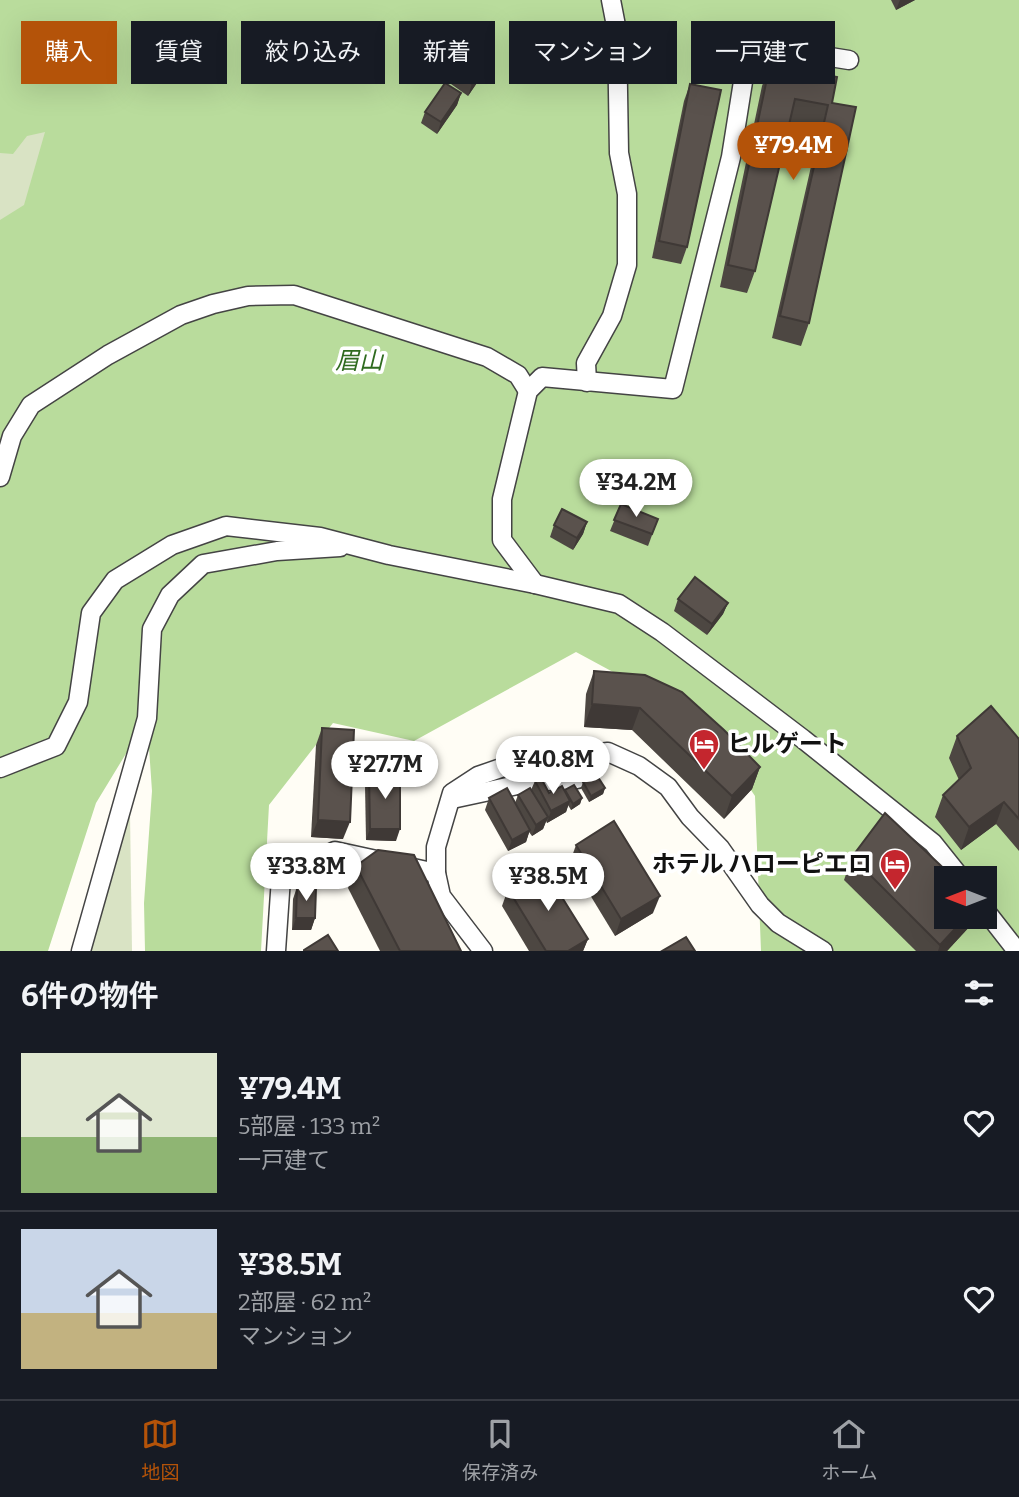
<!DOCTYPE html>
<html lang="ja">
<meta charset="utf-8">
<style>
body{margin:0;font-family:Bitter,"Noto Sans JP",serif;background:#242831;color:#f1f3f6;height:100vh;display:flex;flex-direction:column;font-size:26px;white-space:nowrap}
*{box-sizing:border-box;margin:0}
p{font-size:23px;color:#9ea1a6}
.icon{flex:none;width:38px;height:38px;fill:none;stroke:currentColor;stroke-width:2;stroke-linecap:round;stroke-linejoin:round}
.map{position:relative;height:951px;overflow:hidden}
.drawer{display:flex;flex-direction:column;background:#171b24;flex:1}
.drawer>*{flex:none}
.top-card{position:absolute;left:21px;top:21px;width:978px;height:63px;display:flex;gap:14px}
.needle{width:46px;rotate:270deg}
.tools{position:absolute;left:934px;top:866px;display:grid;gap:14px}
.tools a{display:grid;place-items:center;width:63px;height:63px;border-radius:0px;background:#171b24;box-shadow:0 7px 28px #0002;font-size:35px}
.price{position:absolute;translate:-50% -60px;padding:0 16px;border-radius:24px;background:#fff;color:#222;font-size:23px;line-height:46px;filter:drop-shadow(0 2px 4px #0008)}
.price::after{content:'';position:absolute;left:50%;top:42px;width:21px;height:16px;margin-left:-10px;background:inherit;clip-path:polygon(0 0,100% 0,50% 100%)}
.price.selected{background:#b45309;color:#fff}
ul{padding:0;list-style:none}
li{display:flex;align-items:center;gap:21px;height:175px;padding:0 21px}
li+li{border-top:2px solid #363941}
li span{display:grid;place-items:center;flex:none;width:196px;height:140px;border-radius:0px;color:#555}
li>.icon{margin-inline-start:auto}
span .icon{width:84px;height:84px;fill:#fffc;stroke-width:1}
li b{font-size:30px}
h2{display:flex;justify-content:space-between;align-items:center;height:84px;padding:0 21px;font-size:30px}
.chip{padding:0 24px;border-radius:0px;background:#171b24;box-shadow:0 7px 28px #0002;font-size:24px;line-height:63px}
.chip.selected{background:#b45309;color:#fff}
.tab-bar{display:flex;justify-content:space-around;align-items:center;height:98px;border-top:2px solid #363941;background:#171b24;font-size:19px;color:#9ea1a6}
.tab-bar a{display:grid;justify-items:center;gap:4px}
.tab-bar .selected{color:#b45309}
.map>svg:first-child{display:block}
.forest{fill:#b9dc9c;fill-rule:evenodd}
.cemetery{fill:#d9e3c4}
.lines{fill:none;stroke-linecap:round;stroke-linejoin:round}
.street-casing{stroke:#444;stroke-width:21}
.street{stroke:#fff;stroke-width:18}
.wall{fill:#4d4742}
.shaded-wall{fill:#3f3936}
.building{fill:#5a524d;stroke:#3f3936;stroke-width:2}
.labels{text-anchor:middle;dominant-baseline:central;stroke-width:7;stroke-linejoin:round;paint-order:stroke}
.park-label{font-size:24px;font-style:italic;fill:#2f6b1f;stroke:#fff}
.poi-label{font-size:24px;font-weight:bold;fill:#111;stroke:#fff;text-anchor:start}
</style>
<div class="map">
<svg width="1019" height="951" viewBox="0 0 1019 951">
<rect width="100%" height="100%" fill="#fffdf5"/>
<path class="forest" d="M0,0h1019v951h-258l-6,-155 -19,-28 -49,-56 -111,-60 -162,89 -81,-18 -64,82 -8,146h-116l-1,-48 8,-112 -5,-72 -51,84 -48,148h-48zM947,878h38v39h-38z"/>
<g class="cemetery">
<polygon points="45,132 24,205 0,220 0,153 13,154 27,136"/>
<polygon points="130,812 132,951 89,951"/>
</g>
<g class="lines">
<g class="street-casing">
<g id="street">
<polyline points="587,382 586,363 612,316 627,265 627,194 619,153 617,31 611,0"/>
<polyline points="0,477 12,436 31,405 108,355 181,315 213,304 248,296 294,295 487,357 518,375 528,391"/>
<polyline points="535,584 502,540 502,499 528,391 542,377 673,389 731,157 749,44 849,60"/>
<polyline points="0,768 56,746 78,702 91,613 115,580 172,545 226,526 320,537 389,555 535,584 619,604 662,632 803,739 933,843 961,878"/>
<polyline points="452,799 531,782 577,779"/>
<polyline points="985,910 1017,951"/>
<polyline points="81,951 147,718 152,629 170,595 203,564 277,551 340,547"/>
<polyline points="276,951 281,878 335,851 436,873"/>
<polyline points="483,951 441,896 436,873 436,847 452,793 478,776 521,761 554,752 582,755 608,752 639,766 668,787 690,817 720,848 760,905 778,923 823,951"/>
</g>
</g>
<use href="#street" class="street"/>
</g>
<g class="wall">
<polygon points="891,0 915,0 896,10"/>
<polygon points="452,53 489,59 485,71 468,96 451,84 457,70 448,65"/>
<polygon points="770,64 832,103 809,323 801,346 772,338 820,127 790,122 755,271 747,293 720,287 762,86"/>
<polygon points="690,84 687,247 681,264 652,258 684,101"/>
<polygon points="461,93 457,105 437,134 421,123 425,112"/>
<polygon points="621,504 658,519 648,546 610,531"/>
<polygon points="587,522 583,534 573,550 550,537 554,525"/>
<polygon points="678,599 728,603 723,614 707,635 674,611"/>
<polygon points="594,671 760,767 752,789 724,819 632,730 584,727 586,694"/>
<polygon points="322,728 343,839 311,837 316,745"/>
<polygon points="957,736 1019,739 1019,851 996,824 961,850 935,817 943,795 959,780 949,758"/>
<polygon points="373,744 392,767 370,766 371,750"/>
<polygon points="369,773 396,841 366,840 365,785"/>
<polygon points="535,781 549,793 565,791 582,798 580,804 571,810 568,805 566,812 547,823 546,821 543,829 532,836 529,832 526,842 508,851 485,810 489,798 515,803 518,795 531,790"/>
<polygon points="583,782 605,788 603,794 589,802 581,788"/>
<polygon points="576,845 653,913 615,936 570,862"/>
<polygon points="852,857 971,925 947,951 916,951 844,880"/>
<polygon points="356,866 461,951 380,951 348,888"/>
<polygon points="297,887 315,918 311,930 292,930 293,899"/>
<polygon points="508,889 588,939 583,951 529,951 502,906"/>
</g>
<g class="shaded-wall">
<polygon points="900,0 915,0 896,10"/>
<polygon points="489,59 485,71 468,96 472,84"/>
<polygon points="461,93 457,105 437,134 441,122"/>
<polygon points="587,522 583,534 573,550 577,538"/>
<polygon points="728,603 723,614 707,635 712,624"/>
<polygon points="592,704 640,708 632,730 584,727"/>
<polygon points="372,760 394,761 392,767 370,766"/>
<polygon points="760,767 752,789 724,819 732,796"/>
<polygon points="605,788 603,794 589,802 591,796"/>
<polygon points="582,798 580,804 571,810 573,804"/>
<polygon points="570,801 566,812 547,823 551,811"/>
<polygon points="1004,802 996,824 961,850 969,827"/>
<polygon points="548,817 543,829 532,836 536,825"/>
<polygon points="318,820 350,822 343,839 311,837"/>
<polygon points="370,829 400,829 396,841 366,840"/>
<polygon points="530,830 526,842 508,851 512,840"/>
<polygon points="660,896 653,913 615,936 621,919"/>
<polygon points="966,917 974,917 971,925 947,951 938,951 940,945"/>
<polygon points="296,918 315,918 311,930 292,930"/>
<polygon points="588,939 583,951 568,951"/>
</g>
<g class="building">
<polygon points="460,41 489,59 472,84 455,72 464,60 452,53"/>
<polygon points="770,64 837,77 832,103 856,107 809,323 780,316 828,105 795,99 755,271 728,265"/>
<polygon points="445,83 461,93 441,122 425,112"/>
<polygon points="690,84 721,90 687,247 659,241"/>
<polygon points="621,504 658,519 652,534 614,520"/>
<polygon points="562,509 587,522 577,538 554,525"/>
<polygon points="695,577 728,603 712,624 678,599"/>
<polygon points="594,671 645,675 682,692 724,730 760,767 732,796 640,708 592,704"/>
<polygon points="991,706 1019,739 1019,819 1004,802 969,827 943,795 971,768 957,736"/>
<polygon points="322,728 354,730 350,822 318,820"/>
<polygon points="373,744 394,745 394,761 372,760"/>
<polygon points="369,773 400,773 400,829 370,829"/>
<polygon points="596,774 605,788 591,796 583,782"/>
<polygon points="541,778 549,793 562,786 570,801 551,811 535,781"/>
<polygon points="574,785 582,798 573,804 565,790"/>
<polygon points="507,788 530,830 512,840 489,798"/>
<polygon points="530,788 548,817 536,825 518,795"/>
<polygon points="885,813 954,878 947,878 947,917 966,917 940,945 852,857"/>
<polygon points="614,821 660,896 621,919 576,845"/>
<polygon points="378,850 414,855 461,951 400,951 356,866"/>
<polygon points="543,867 588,939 568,951 546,951 508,889"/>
<polygon points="297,887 316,888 315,918 296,918"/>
<polygon points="328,935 338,951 304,951 304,950"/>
<polygon points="686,937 695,951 662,951"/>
</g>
<defs>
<g id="hotel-pin" transform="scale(1.575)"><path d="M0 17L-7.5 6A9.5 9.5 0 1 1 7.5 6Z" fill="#c4262e" stroke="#fff"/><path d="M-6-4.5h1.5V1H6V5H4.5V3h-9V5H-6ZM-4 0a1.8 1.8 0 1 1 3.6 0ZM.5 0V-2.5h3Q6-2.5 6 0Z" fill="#fff"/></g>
</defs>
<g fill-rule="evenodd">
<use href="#hotel-pin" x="704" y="744"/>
<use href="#hotel-pin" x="895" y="864"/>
</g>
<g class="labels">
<g class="park-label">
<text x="359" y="361">眉山</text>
</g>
<g class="poi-label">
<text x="727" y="744">ヒルゲート</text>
<text x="872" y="864" text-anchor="end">ホテル ハローピエロ</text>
</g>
</g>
</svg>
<div class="tools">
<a><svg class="needle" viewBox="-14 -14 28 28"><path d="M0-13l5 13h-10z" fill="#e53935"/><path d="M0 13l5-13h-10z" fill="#9ea1a6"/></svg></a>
</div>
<b class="price selected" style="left:793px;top:182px">¥79.4M</b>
<b class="price" style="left:636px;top:519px">¥34.2M</b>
<b class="price" style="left:553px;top:796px">¥40.8M</b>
<b class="price" style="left:385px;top:801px">¥27.7M</b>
<b class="price" style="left:306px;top:903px">¥33.8M</b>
<b class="price" style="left:548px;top:913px">¥38.5M</b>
<div class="top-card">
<a class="chip selected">購入</a>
<a class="chip">賃貸</a>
<a class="chip">絞り込み</a>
<a class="chip">新着</a>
<a class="chip">マンション</a>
<a class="chip">一戸建て</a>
</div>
</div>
<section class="drawer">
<h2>6件の物件<svg class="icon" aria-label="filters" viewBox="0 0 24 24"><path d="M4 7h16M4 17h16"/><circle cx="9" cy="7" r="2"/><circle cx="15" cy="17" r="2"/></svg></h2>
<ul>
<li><span style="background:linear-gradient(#dfe7d0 60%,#8fb573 0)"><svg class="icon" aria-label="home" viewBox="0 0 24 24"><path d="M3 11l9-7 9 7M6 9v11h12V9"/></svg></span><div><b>¥79.4M</b><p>5部屋 · 133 m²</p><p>一戸建て</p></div><svg class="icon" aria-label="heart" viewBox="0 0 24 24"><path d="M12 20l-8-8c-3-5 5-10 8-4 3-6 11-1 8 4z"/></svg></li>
<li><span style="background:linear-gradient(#c9d6e8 60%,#c2b280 0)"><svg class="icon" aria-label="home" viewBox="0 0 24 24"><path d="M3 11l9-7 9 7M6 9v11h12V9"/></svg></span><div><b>¥38.5M</b><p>2部屋 · 62 m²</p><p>マンション</p></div><svg class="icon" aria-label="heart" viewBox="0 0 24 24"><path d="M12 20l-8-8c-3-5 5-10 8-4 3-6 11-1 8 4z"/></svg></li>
</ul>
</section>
<nav class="tab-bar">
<a class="selected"><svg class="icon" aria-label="map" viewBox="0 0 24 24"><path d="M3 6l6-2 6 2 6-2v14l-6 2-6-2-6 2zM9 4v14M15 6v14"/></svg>地図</a>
<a><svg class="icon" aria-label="saved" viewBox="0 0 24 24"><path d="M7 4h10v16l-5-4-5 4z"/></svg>保存済み</a>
<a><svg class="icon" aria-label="home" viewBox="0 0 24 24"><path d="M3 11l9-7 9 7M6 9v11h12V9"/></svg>ホーム</a>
</nav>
